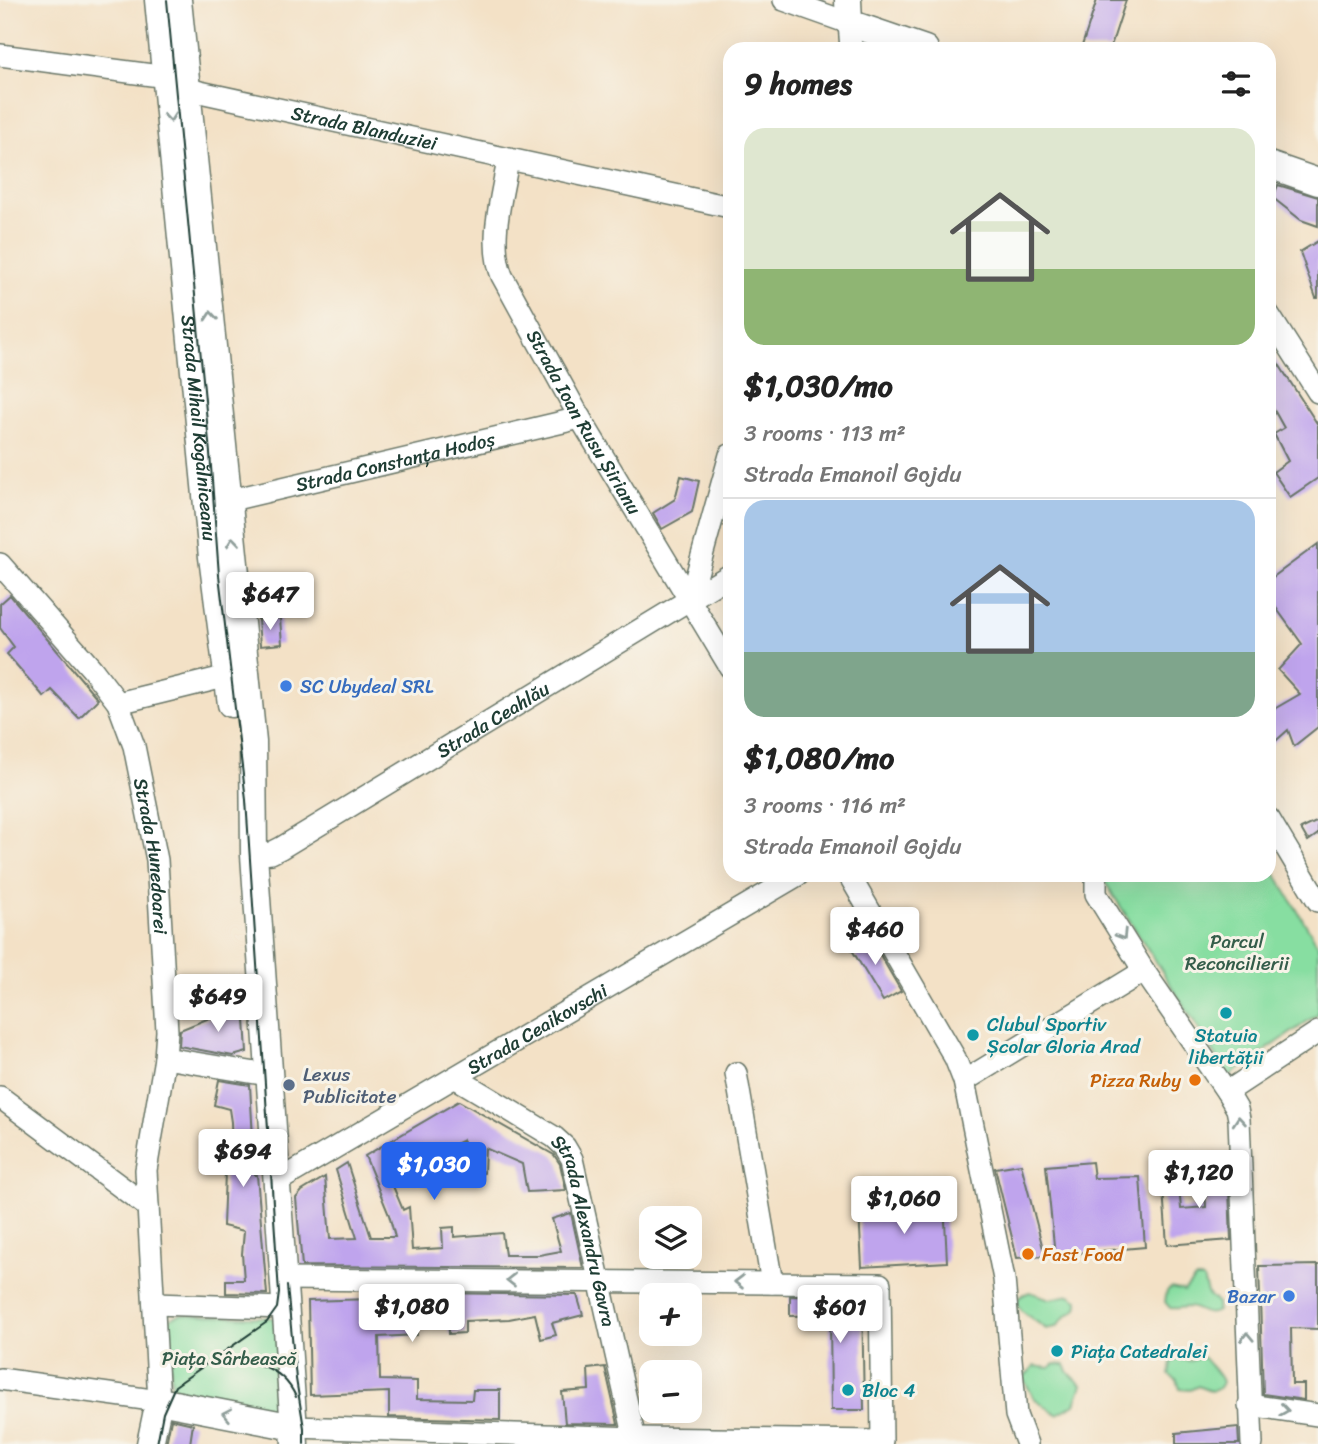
<!DOCTYPE html>
<meta charset="utf-8">
<style>
body{margin:0;font-family:Sriracha,sans-serif;background:#f6f6f6;color:#222;height:100vh;display:flex;flex-direction:column;font-size:26px;white-space:nowrap}
*{box-sizing:border-box;margin:0}
p{font-size:23px;color:#767676}
.icon{flex:none;width:38px;height:38px;fill:none;stroke:currentColor;stroke-width:2;stroke-linecap:round;stroke-linejoin:round}
.map{position:relative;flex:1;overflow:hidden}
.details{position:absolute;left:723px;top:42px;width:553px;height:840px;display:flex;flex-direction:column;background:#fff;border-radius:21px;box-shadow:0 7px 28px #0002}
.details>*{flex:none}
.fabs{position:absolute;left:639px;top:1206px;display:grid;gap:14px}
.fabs a{display:grid;place-items:center;width:63px;height:63px;border-radius:14px;background:#fff;box-shadow:0 7px 28px #0002;font-size:35px}
.price{position:absolute;translate:-50% -60px;padding:0 16px;border-radius:7px;background:#fff;color:#222;font-size:23px;line-height:46px;filter:drop-shadow(0 2px 4px #0008)}
.price::after{content:'';position:absolute;left:50%;top:42px;width:21px;height:16px;margin-left:-10px;background:inherit;clip-path:polygon(0 0,100% 0,50% 100%)}
.price.active{background:#2563eb;color:#fff}
ul{padding:0;list-style:none}
li{display:grid;align-content:center;gap:14px;height:371px;padding:0 21px}
li+li{border-top:2px solid #e0e0e0}
li span{display:grid;place-items:center;height:217px;border-radius:21px;color:#555}
li>.icon{margin-inline-start:auto}
span .icon{width:126px;height:126px;fill:#fffc;stroke-width:1}
li b{font-size:30px}
h2{display:flex;justify-content:space-between;align-items:center;height:84px;padding:0 21px;font-size:30px}
.map>svg:first-child{display:block}
.green{fill:#87dea1;stroke:#538e6a;stroke-width:2}
.building{fill:#bfa4ed}
.lines{fill:none;stroke-linecap:round;stroke-linejoin:round}
.minor-casing{stroke:#697667;stroke-width:24}
.major-casing{stroke:#697667;stroke-width:29}
.minor{stroke:#fff;stroke-width:21}
.major{stroke:#fff;stroke-width:26}
.tram{stroke:#1f3d34;stroke-width:2}
.oneway{stroke:#8f9e9a}
.shop-dot{fill:#3f7fe0;stroke:#f7f3e8;stroke-width:2.5}
.culture-dot{fill:#0f9aa8;stroke:#f7f3e8;stroke-width:2.5}
.food-dot{fill:#e8710a;stroke:#f7f3e8;stroke-width:2.5}
.service-dot{fill:#5c6f8a;stroke:#f7f3e8;stroke-width:2.5}
.labels{text-anchor:middle;dominant-baseline:central;stroke-width:6;stroke-linejoin:round;paint-order:stroke}
.street-label{font-size:19px;fill:#1f3d34;stroke:#f7f3e8}
.shop-label{font-size:19px;fill:#366cbe;stroke:#f7f3e8;text-anchor:start}
.park-label{font-size:19px;fill:#345d4a;stroke:#f7f3e8}
.culture-label{font-size:19px;fill:#0d838f;stroke:#f7f3e8;text-anchor:start}
.service-label{font-size:19px;fill:#4e5e75;stroke:#f7f3e8;text-anchor:start}
.food-label{font-size:19px;fill:#c56008;stroke:#f7f3e8;text-anchor:end}
</style>
<div class="map">
<svg width="1318" height="1444" viewBox="0 0 1318 1444">
<rect width="100%" height="100%" fill="#f7f3e8"/>
<filter id="ink" filterUnits="userSpaceOnUse"><feTurbulence type="fractalNoise" baseFrequency=".0143" numOctaves="2"/><feDisplacementMap in="SourceGraphic" scale="14" xChannelSelector="R" yChannelSelector="G"/><feConvolveMatrix kernelMatrix="1 2 1 2 8 2 1 2 1" color-interpolation-filters="sRGB"/></filter>
<filter id="wash" filterUnits="userSpaceOnUse"><feTurbulence type="fractalNoise" baseFrequency=".00686" numOctaves="4" result="noise"/><feDisplacementMap in="SourceGraphic" scale="28" xChannelSelector="R" yChannelSelector="G"/><feGaussianBlur stdDeviation="1.57" result="paint"/><feColorMatrix in="noise" values="0 0 0 0 0 0 0 0 0 0 0 0 0 0 0 0 0 1.4 0 .05"/><feComposite in="paint" operator="in"/></filter>
<g filter="url(#wash)">
<rect width="100%" height="100%" fill="#f3e1c6"/>
<g class="green">
<polygon points="1269,863 1318,945 1318,1014 1229,1076 1103,879 1110,875 1269,875"/>
<path d="M1195,1279h8l4,14c6,7 12,7 10,18 -11,7 -17,-3 -29,-4 -6,0 -12,2 -18,1l-5,-6 2,-11 4,-3 13,3z"/>
<path d="M1030,1292l20,7 20,-4 8,5c1,14 -8,11 -15,19 -3,3 -4,6 -7,8l-10,2c-8,-8 -49,-27 -16,-37z"/>
<polygon points="181,1314 274,1318 284,1401 271,1411 181,1396 172,1387 167,1324 172,1317"/>
<path d="M1200,1357l4,1c6,8 16,16 18,24 -5,14 -15,8 -24,4l-8,4 -10,-1 -3,-9 -8,-5 2,-13 7,-3 13,2z"/>
<polygon points="1054,1364 1065,1365 1069,1373 1082,1385 1075,1404 1057,1414 1034,1398 1023,1378 1034,1366 1049,1368"/>
</g>
<g id="blocks">
<g class="building">
<polygon points="1097,0 1126,0 1110,49 1081,49"/>
<polygon points="1278,185 1318,197 1318,226 1301,220 1273,198"/>
<polygon points="1318,241 1318,298 1316,298 1300,252"/>
<polygon points="1269,349 1318,425 1318,478 1290,497 1273,472 1288,461 1274,434 1284,428 1269,401"/>
<polygon points="681,476 699,481 692,512 662,529 653,513 675,499"/>
<polygon points="1318,544 1318,727 1294,746 1288,730 1269,747 1269,712 1300,694 1278,670 1302,644 1269,598 1269,580"/>
<polygon points="10,595 98,699 79,718 52,690 44,697 7,654 14,647 0,628 0,604"/>
<polygon points="280,618 282,644 260,646 258,619"/>
<polygon points="1318,821 1318,834 1308,841 1301,829"/>
<polygon points="868,934 901,991 883,1001 849,945"/>
<polygon points="244,1004 247,1052 233,1056 179,1046 180,1030"/>
<polygon points="219,1080 250,1085 255,1175 257,1175 267,1294 226,1293 226,1280 244,1280 242,1254 244,1231 223,1226 225,1172 233,1173 231,1122 229,1109 214,1105"/>
<polygon points="459,1101 554,1155 560,1164 566,1190 527,1192 522,1164 485,1148 484,1173 468,1176 463,1140 415,1164 413,1160 387,1172 403,1210 409,1207 412,1250 443,1248 442,1228 454,1227 454,1237 502,1233 505,1255 539,1255 561,1251 552,1219 571,1213 583,1268 302,1266 296,1198 302,1191 325,1177 330,1239 357,1238 336,1170 347,1163 371,1237 395,1237 389,1215 365,1156"/>
<polygon points="1092,1162 1094,1178 1140,1177 1145,1247 1055,1255 1046,1166"/>
<polygon points="1021,1164 1045,1256 1017,1258 995,1168"/>
<polygon points="1228,1165 1231,1240 1167,1245 1162,1175 1178,1174 1181,1209 1206,1207 1204,1166"/>
<polygon points="944,1200 947,1262 862,1267 859,1210 925,1207 925,1201"/>
<polygon points="1318,1265 1318,1329 1291,1328 1292,1384 1304,1384 1304,1400 1263,1394 1259,1266"/>
<polygon points="435,1293 577,1295 583,1315 552,1323 556,1335 541,1339 535,1314 509,1319 465,1321 465,1333 449,1334 448,1309 424,1310 424,1321 416,1321 417,1335 379,1337 380,1380 417,1381 417,1399 472,1400 473,1390 500,1390 500,1420 389,1417 389,1392 310,1395 308,1301 435,1297"/>
<polygon points="790,1296 862,1297 864,1410 831,1410 830,1315 790,1316"/>
<polygon points="605,1367 618,1424 565,1423 562,1392 589,1390 588,1369"/>
<polygon points="171,1419 193,1424 190,1444 166,1444"/>
<polygon points="1238,1427 1239,1444 1176,1444 1176,1433"/>
</g>
</g>
</g>
<g filter="url(#ink)">
<use href="#blocks" fill-opacity="0" stroke="#697667" stroke-width="2"/>
<g class="lines">
<g class="minor-casing">
<g id="minor">
<polyline points="784,0 849,23 851,49"/>
<path id="s1" d="M0,55l167,22 21,12 12,3 530,115"/>
<path id="s2" d="M508,160c-6,37 -20,81 -6,116l78,142 150,249"/>
<polyline points="1269,315 1318,392"/>
<path id="s3" d="M214,504l366,-86"/>
<path id="s4" d="M0,564l92,105 26,34 16,43 23,114 10,171 -2,27 -19,112 13,231 -159,-22"/>
<polyline points="690,599 730,455"/>
<polyline points="118,703 228,676"/>
<polyline points="1269,819 1318,901"/>
<path id="s5" d="M254,855l17,-2 10,-5 449,-273"/>
<polyline points="849,875 955,1058 964,1081 1004,1279 1016,1415 1027,1444"/>
<polyline points="1096,875 1096,894 1144,971 1227,1092 1318,1032"/>
<polyline points="165,1058 268,1075"/>
<polyline points="736,1073 772,1283"/>
<path id="s6" d="M456,1078l98,59 11,10 7,12 64,285"/>
<polyline points="964,1081 1144,971"/>
<polyline points="1227,1092 1237,1109 1239,1119 1252,1444"/>
<polyline points="0,1097 148,1207"/>
<path id="s7" d="M275,1183l523,-308"/>
<polyline points="282,1279 880,1284 882,1441 636,1438 294,1427"/>
<polyline points="154,1304 284,1308"/>
<polyline points="1249,1405 1318,1415"/>
</g>
</g>
<g class="major-casing">
<g id="major">
<path id="s8" d="M158,0l54,557 19,147"/>
<polyline points="178,0 253,742 254,855 295,1444"/>
<polyline points="848,0 849,23 925,49"/>
<polyline points="1269,165 1318,182"/>
<polyline points="150,1444 159,1401 294,1427"/>
</g>
</g>
<use href="#minor" class="minor"/>
<use href="#major" class="major"/>
<g class="tram">
<polyline points="287,1286 296,1379 304,1428 304,1444"/>
<path d="M213,1364c33,-6 68,-1 83,33"/>
<polyline points="157,1444 163,1413 175,1386 267,1322 277,1308 279,1293 246,800 219,575 210,453 167,0"/>
</g>
</g>
<defs><path id="oneway-chevron" d="M-2-3.5L2.5 0L-2 3.5" fill="none" stroke-width="1.6" stroke-linecap="round" stroke-linejoin="round" transform="scale(1.75)"/></defs>
<g class="oneway">
<use href="#oneway-chevron" transform="translate(170 117) rotate(84)"/>
<use href="#oneway-chevron" transform="translate(211 316) rotate(-95)"/>
<use href="#oneway-chevron" transform="translate(233 542) rotate(-96)"/>
<use href="#oneway-chevron" transform="translate(1122 935) rotate(58)"/>
<use href="#oneway-chevron" transform="translate(1239 1121) rotate(-95)"/>
<use href="#oneway-chevron" transform="translate(511 1280) rotate(-180)"/>
<use href="#oneway-chevron" transform="translate(739 1282) rotate(-179)"/>
<use href="#oneway-chevron" transform="translate(1247 1337) rotate(-92)"/>
<use href="#oneway-chevron" transform="translate(1284 1410) rotate(8)"/>
<use href="#oneway-chevron" transform="translate(227 1414) rotate(-169)"/>
</g>
</g>
<g class="shop-dot">
<circle cx="286" cy="686" r="7"/>
<circle cx="1289" cy="1296" r="7"/>
</g>
<g class="culture-dot">
<circle cx="1226" cy="1013" r="7"/>
<circle cx="973" cy="1035" r="7"/>
<circle cx="1057" cy="1351" r="7"/>
<circle cx="848" cy="1390" r="7"/>
</g>
<g class="food-dot">
<circle cx="1195" cy="1080" r="7"/>
<circle cx="1028" cy="1254" r="7"/>
</g>
<circle class="service-dot" cx="289" cy="1085" r="7"/>
<g class="labels">
<g class="street-label">
<text stroke="none"><textPath href="#s1" startOffset="373">Strada Blanduziei</textPath></text>
<text stroke="none"><textPath href="#s2" startOffset="285">Strada Ioan Rusu Șirianu</textPath></text>
<text stroke="none"><textPath href="#s8" startOffset="430">Strada Mihail Kogălniceanu</textPath></text>
<text stroke="none"><textPath href="#s3" startOffset="186">Strada Constanța Hodoș</textPath></text>
<text stroke="none"><textPath href="#s5" startOffset="276">Strada Ceahlău</textPath></text>
<text stroke="none"><textPath href="#s4" startOffset="340">Strada Hunedoarei</textPath></text>
<text stroke="none"><textPath href="#s7" startOffset="304">Strada Ceaikovschi</textPath></text>
<text stroke="none"><textPath href="#s6" startOffset="215">Strada Alexandru Gavra</textPath></text>
</g>
<g class="shop-label">
<text x="300" y="686">SC Ubydeal SRL</text>
<text x="1275" y="1296" text-anchor="end">Bazar</text>
</g>
<g class="park-label">
<text x="1237" y="941">Parcul<tspan x="1237" dy="22">Reconcilierii</tspan></text>
<text x="229" y="1358">Piața Sârbească</text>
</g>
<g class="culture-label">
<text x="987" y="1024">Clubul Sportiv<tspan x="987" dy="22">Școlar Gloria Arad</tspan></text>
<text x="1226" y="1035" text-anchor="middle">Statuia<tspan x="1226" dy="22">libertății</tspan></text>
<text x="1071" y="1351">Piața Catedralei</text>
<text x="862" y="1390">Bloc 4</text>
</g>
<g class="service-label">
<text x="303" y="1074">Lexus<tspan x="303" dy="22">Publicitate</tspan></text>
</g>
<g class="food-label">
<text x="1181" y="1080">Pizza Ruby</text>
<text x="1042" y="1254" text-anchor="start">Fast Food</text>
</g>
</g>
</svg>
<div class="fabs">
<a><svg class="icon" aria-label="layers" viewBox="0 0 24 24"><path d="M12 4l9 5-9 5-9-5zM3 14l9 5 9-5"/></svg></a>
<a>+</a>
<a>−</a>
</div>
<b class="price" style="left:270px;top:632px">$647</b>
<b class="price" style="left:875px;top:967px">$460</b>
<b class="price" style="left:218px;top:1034px">$649</b>
<b class="price" style="left:243px;top:1189px">$694</b>
<b class="price active" style="left:434px;top:1202px">$1,030</b>
<b class="price" style="left:1199px;top:1210px">$1,120</b>
<b class="price" style="left:904px;top:1236px">$1,060</b>
<b class="price" style="left:412px;top:1344px">$1,080</b>
<b class="price" style="left:840px;top:1345px">$601</b>
<section class="details">
<h2>9 homes<svg class="icon" aria-label="filters" viewBox="0 0 24 24"><path d="M4 7h16M4 17h16"/><circle cx="9" cy="7" r="2"/><circle cx="15" cy="17" r="2"/></svg></h2>
<ul>
<li><span style="background:linear-gradient(#dfe7d0 65%,#8fb573 0)"><svg class="icon" aria-label="home" viewBox="0 0 24 24"><path d="M3 11l9-7 9 7M6 9v11h12V9"/></svg></span><div><b>$1,030/mo</b><p>3 rooms · 113 m²</p><p>Strada Emanoil Gojdu</p></div></li>
<li><span style="background:linear-gradient(#a9c7e8 70%,#7fa58c 0)"><svg class="icon" aria-label="home" viewBox="0 0 24 24"><path d="M3 11l9-7 9 7M6 9v11h12V9"/></svg></span><div><b>$1,080/mo</b><p>3 rooms · 116 m²</p><p>Strada Emanoil Gojdu</p></div></li>
</ul>
</section>
</div>
